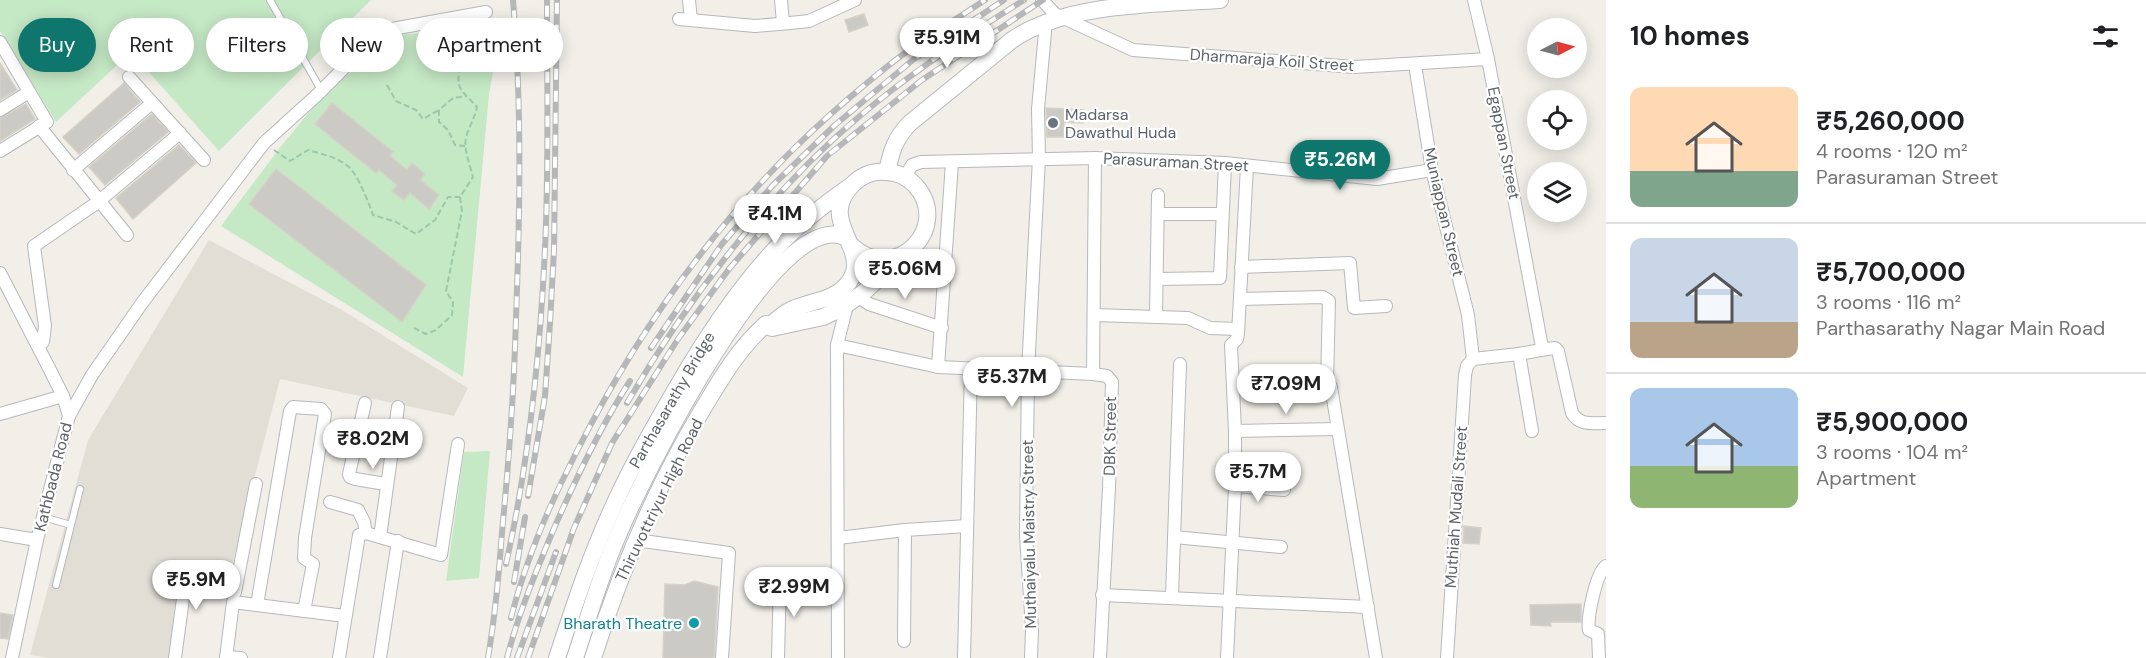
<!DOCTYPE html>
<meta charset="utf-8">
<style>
body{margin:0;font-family:"DM Sans",sans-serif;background:#f6f6f6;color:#202124;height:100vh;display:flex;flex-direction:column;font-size:22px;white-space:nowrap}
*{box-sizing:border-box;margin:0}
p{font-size:20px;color:#757577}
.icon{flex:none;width:33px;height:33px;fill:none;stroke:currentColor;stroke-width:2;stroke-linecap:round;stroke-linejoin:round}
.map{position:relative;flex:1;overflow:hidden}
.panel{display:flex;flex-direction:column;background:#fff;width:540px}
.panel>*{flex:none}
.banner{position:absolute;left:18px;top:18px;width:570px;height:54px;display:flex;gap:12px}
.needle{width:39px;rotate:84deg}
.controls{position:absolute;left:1527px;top:18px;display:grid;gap:12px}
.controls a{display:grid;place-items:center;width:60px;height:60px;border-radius:50%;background:#fff;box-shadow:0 3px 15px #0003;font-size:30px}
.price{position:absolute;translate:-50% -51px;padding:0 14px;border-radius:21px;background:#fff;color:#222;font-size:20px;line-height:39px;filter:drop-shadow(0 2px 3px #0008)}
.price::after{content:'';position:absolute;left:50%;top:36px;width:18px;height:14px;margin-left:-9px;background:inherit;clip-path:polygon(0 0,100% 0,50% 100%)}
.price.on{background:#0f766e;color:#fff}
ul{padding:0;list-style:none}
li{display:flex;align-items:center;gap:18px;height:150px;padding:0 24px}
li+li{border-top:2px solid #e0e0e0}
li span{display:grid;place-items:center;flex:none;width:168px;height:120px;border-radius:12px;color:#555}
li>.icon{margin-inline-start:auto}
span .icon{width:72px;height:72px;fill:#fffc;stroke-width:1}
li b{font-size:26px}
h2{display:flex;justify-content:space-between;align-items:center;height:72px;padding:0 24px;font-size:26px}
.pill{padding:0 21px;border-radius:27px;background:#fff;box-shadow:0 3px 15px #0003;font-size:21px;line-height:54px}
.pill.on{background:#0f766e;color:#fff}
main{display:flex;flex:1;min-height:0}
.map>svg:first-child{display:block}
.education{fill:#e1ded6}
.green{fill:#c5e8c5}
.building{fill:#cccac5;stroke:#d6d1c6;stroke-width:1.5}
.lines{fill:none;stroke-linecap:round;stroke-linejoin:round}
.lane-casing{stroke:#b5b8bc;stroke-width:8}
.street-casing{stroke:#b5b8bc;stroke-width:14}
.secondary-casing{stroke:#b6babf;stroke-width:18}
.path{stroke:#9cc7a9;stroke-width:2;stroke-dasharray:6 3;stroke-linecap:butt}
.lane{stroke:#fff;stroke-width:6}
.street{stroke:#fff;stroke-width:12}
.secondary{stroke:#fff;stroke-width:16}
.rail-casing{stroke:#b6b7b8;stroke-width:6}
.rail{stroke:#fff;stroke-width:4;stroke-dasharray:11;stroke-linecap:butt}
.worship-dot{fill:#6b7280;stroke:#fff;stroke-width:2}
.culture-dot{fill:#0f9aa8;stroke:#fff;stroke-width:2}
.labels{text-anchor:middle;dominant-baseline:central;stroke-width:4.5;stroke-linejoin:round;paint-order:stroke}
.street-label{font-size:16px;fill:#5f6368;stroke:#fff}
.worship-label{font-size:16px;fill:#5b616d;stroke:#fff;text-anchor:start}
.culture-label{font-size:16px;fill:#0d838f;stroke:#fff;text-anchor:end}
</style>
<main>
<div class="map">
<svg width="1606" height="658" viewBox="0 0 1606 658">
<rect width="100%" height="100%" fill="#f1efe8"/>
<polygon class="education" points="209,240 342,310 468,388 454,416 280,379 228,581 182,574 171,658 48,658 30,655 88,440"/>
<g class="green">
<polygon points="0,0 371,0 219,151 131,52 56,122 0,31"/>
<polygon points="501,27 489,94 463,377 221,226 282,145 325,93 397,35"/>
<polygon points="490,451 479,578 446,581 464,452"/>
</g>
<g class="building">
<polygon points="864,14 868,25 849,32 845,20"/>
<polygon points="0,63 17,90 0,100"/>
<polygon points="124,83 140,102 79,154 63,137"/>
<polygon points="332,103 393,152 390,156 407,170 412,163 425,174 420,180 439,195 429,209 410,193 404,200 392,191 397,185 379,170 376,173 315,124"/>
<polygon points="26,104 35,119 0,141 0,118"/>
<polygon points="1046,108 1084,110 1083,123 1064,122 1064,137 1047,137"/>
<polygon points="152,114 168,132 105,185 89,167"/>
<polygon points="179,145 196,163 133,219 116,198"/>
<polygon points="276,169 426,285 402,322 249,204"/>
<polygon points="1464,526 1481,528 1479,544 1463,543"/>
<polygon points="694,581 718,587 714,658 663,658 665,584 685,585"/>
<polygon points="1581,604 1581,622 1550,622 1551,626 1531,625 1530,605"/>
<polygon points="0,613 13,615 8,639 0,638"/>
</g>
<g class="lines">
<g class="lane-casing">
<g id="lane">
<polyline points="270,0 321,90"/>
<polyline points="43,517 71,525"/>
<polyline points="56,585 80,489"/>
</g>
</g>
<g class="street-casing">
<g id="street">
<polyline points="689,0 691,20"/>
<polyline points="781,0 783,23"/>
<polyline points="1042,0 1055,14 1133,50 1354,67 1488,59"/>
<path d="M1474,0l14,59 54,288 4,2 9,-1 3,3 14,62c8,13 20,10 34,10"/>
<polyline points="679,19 755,26 790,23 809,21 855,0"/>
<polyline points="0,42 47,122 0,151"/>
<polyline points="1415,65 1432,170 1468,315 1473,359"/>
<polyline points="129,77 204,160"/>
<polyline points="0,110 29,92"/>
<polyline points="39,126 127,235"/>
<polyline points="1095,158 1093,374 1107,376 1112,382 1109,488 1100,658"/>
<polyline points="73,170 152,103"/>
<polyline points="905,177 912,165 921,162 1095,158 1225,163 1377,179 1432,170"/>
<polyline points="1158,214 1222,214"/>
<polyline points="1241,267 1350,263 1354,308 1386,306"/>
<polyline points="0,273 50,370 63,396 69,416 37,540 12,658"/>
<polyline points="1158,279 1220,278 1225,163"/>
<polyline points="858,297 869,304 942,328"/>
<polyline points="1240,299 1323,297 1329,301 1327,382 1331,387 1376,658"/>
<polyline points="1094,315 1188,318 1210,328 1238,329"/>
<polyline points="1156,316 1158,195"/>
<polyline points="837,345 938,367 1093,374"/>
<polyline points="38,346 43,342 45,326 34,246 98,202 180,133"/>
<polyline points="1519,354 1532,431"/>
<polyline points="1473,359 1519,354 1546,349"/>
<polyline points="938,367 952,162"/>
<polyline points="1233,384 1282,385 1327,382"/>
<polyline points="365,403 349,474 350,477 355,479 386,484"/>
<polyline points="0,414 63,396"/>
<polyline points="69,416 92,375 142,303 264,143 317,95 381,31 486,12"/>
<polyline points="1235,431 1337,429"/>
<polyline points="1235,486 1284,490"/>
<polyline points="330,502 358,510 364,522 366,533"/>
<polyline points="0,534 37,540"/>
<polyline points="380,537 398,407"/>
<polyline points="1174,537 1281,547"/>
<polyline points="838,538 905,530 967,526"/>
<polyline points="636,540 729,553 722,658"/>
<polyline points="235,592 256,484"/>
<polyline points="1102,595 1368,607"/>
<polyline points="1172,597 1180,364"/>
<polyline points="257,605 290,411 293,407 321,409 325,414 305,538 304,558 313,564 304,611"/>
<polyline points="904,641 905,530"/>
<polyline points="226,657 241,658"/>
<polyline points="175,658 185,584 195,581 236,587"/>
<polyline points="226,658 233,602 345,616"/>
<polyline points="339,658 359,535 366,533 441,555 458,444"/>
<polyline points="380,658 398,541"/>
<polyline points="778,658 780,577"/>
<polyline points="838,658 837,345 847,305"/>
<polyline points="964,658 971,369"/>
<polyline points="1031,658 1032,629 1026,535 1028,371 1039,158 1038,109 1046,21"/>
<polyline points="1227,658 1235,486 1235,431 1231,345 1237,339 1238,334 1247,166"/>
<polyline points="1447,658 1465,375 1467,366 1473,359"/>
<path d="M1599,658l-1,-24 -9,-4c-2,-13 7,-57 17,-64"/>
</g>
</g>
<g class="secondary-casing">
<g id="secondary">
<path d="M887,172c4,-20 8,-34 23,-49l102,-83c53,-37 144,-36 208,-40"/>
<polyline points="769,327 772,328 823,317 840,309 863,293 903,255"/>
<path d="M557,658c17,-52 34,-104 57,-153 18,-40 40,-78 62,-116 30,-52 64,-104 106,-147 20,-21 43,-38 67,-55"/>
<path d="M575,658c14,-42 26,-85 44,-125 22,-52 157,-328 226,-296"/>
<path d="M593,658c27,-86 62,-169 108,-246 19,-32 37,-63 65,-88l5,1c6,-6 13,-12 22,-16 20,-9 42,-8 56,-27 24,-33 -34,-60 4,-98 9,-9 21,-13 33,-12 11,0 21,5 29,13 38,42 -20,101 -63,61"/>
</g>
</g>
<g class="path">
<polyline points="387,85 396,101 416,110 423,119 439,110"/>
<polyline points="465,146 455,145 448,130 439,122 439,110 453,98 467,96"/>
<path d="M274,150l16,11 18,-11c14,4 29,7 41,17 8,7 20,36 24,48l23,7 20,12 19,-14 13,-23h12"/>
<path d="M414,328l12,6 10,-4 16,-15 1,-13 -7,-11 16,-80 -2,-14 13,-20c-3,-13 -11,-29 -6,-43 3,-9 8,-17 10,-27 -15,-17 -24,-18 -15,-43"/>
</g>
<use href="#lane" class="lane"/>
<use href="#street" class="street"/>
<use href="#secondary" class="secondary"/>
<g class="rail-casing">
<g id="rail">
<polyline points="651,348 722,244 773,185 835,125 914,59 1004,0"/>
<path d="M627,403c60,-103 142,-211 234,-288 51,-43 107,-80 163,-115"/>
<polyline points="528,496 545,396 550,323 554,250 557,0"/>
<path d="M506,564c23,-103 34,-209 39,-315 4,-82 2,-166 2,-249"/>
<polyline points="514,582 525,517"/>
<path d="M511,618c14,-56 37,-110 63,-161 64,-128 150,-248 258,-344 25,-22 53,-46 81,-66 23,-16 48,-31 72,-47"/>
<path d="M488,658c7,-42 11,-84 14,-126 7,-72 12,-142 14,-214 4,-106 6,-212 -3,-318"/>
<path d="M507,658c11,-43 28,-84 45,-125 23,-53 47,-104 78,-152"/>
<polyline points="517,658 556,552"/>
<polyline points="528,658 574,528 612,443 678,339 729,269 827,156 922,80 1043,0"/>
</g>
</g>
<use href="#rail" class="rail"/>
</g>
<circle class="worship-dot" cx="1053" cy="123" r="6"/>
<circle class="culture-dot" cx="694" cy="623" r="6"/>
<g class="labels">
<g class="street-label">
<text transform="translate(1272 60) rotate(4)">Dharmaraja Koil Street</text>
<text transform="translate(1504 143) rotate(79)">Egappan Street</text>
<text transform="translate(1176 162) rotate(3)">Parasuraman Street</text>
<text transform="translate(1444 212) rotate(77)">Muniappan Street</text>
<text transform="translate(672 400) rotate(-60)">Parthasarathy Bridge</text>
<text transform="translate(1110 436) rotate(-89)">DBK Street</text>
<text transform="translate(53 477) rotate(-76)">Kathbada Road</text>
<text transform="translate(659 500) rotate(-64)">Thiruvottriyur High Road</text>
<text transform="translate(1456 507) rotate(-86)">Muthiah Mudali Street</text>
<text transform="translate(1029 534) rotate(-91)">Muthaiyalu Maistry Street</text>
</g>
<g class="worship-label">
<text x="1065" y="114">Madarsa<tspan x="1065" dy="18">Dawathul Huda</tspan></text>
</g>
<g class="culture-label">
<text x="682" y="623">Bharath Theatre</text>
</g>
</g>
</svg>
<div class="controls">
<a><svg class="needle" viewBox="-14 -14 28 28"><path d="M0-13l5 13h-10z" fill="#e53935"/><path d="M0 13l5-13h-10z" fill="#757577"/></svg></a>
<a><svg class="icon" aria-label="locate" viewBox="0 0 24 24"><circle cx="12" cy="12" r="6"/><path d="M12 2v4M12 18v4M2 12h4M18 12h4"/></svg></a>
<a><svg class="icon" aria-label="layers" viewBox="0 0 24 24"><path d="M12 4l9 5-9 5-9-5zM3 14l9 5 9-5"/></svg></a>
</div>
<b class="price" style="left:947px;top:69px">₹5.91M</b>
<b class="price on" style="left:1340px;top:191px">₹5.26M</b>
<b class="price" style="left:775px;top:245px">₹4.1M</b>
<b class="price" style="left:905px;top:300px">₹5.06M</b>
<b class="price" style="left:1012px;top:408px">₹5.37M</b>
<b class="price" style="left:1286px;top:415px">₹7.09M</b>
<b class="price" style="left:373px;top:470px">₹8.02M</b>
<b class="price" style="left:1258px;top:503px">₹5.7M</b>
<b class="price" style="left:196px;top:611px">₹5.9M</b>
<b class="price" style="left:794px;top:618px">₹2.99M</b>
<div class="banner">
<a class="pill on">Buy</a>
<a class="pill">Rent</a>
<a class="pill">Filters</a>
<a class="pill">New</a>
<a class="pill">Apartment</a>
</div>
</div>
<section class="panel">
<h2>10 homes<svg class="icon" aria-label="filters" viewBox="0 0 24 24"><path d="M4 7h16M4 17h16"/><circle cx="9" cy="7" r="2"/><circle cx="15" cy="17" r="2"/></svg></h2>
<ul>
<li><span style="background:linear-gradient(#ffd9b3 70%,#7fa58c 0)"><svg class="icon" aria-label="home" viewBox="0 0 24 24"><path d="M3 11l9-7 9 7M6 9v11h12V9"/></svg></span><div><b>₹5,260,000</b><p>4 rooms · 120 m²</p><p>Parasuraman Street</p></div></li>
<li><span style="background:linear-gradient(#c9d6e8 70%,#b9a48a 0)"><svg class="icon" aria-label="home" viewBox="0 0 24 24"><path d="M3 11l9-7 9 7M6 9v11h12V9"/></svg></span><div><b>₹5,700,000</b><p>3 rooms · 116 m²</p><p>Parthasarathy Nagar Main Road</p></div></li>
<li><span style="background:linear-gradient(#a9c7e8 65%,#8fb573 0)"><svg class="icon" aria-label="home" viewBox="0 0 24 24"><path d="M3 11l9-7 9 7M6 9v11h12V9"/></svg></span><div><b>₹5,900,000</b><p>3 rooms · 104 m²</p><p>Apartment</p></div></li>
</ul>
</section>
</main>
